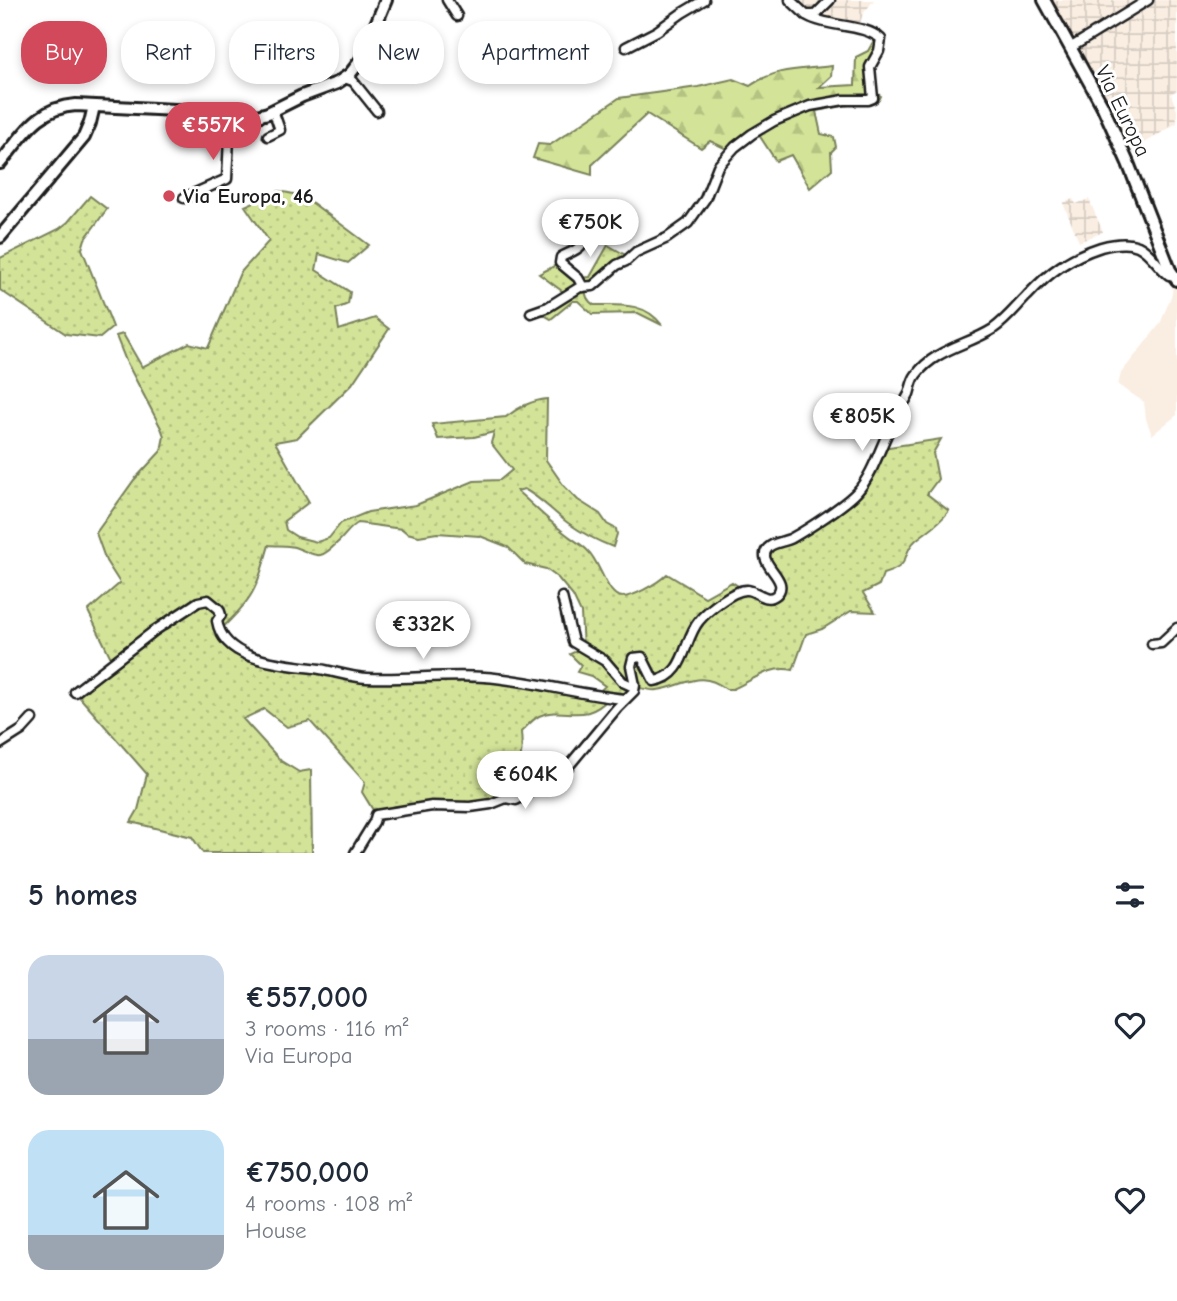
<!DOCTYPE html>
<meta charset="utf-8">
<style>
body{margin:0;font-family:"Comic Neue",sans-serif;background:#f6f6f7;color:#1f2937;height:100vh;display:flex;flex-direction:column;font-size:26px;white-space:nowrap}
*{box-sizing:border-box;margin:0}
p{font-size:23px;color:#747a83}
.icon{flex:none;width:38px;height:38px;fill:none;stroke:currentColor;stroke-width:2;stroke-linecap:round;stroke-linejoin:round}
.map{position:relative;height:853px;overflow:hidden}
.side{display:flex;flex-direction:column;background:#fff;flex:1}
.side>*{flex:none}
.guide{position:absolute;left:21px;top:21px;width:700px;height:63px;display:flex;gap:14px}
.price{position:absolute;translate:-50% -60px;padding:0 16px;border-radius:24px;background:#fff;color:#222;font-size:23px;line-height:46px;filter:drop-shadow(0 2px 4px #0008)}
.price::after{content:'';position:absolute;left:50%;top:42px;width:21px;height:16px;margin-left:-10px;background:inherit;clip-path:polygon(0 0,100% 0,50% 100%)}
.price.active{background:#d1495b;color:#fff}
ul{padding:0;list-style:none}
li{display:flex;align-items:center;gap:21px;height:175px;padding:0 28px}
li span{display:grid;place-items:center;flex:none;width:196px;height:140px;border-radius:21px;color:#555}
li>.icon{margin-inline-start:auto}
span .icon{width:84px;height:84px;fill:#fffc;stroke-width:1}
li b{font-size:30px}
h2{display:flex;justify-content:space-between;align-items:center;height:84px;padding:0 28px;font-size:30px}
.chip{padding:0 24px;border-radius:28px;background:#fff;box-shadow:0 4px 10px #0003;font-size:24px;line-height:63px}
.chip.active{background:#d1495b;color:#fff}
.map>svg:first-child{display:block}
.built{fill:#faeee2}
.industrial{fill:url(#industrial-grid)}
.grass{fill:url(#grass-dots);stroke:#78805a;stroke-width:2;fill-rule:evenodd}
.forest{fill:url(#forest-firs);stroke:#78805a;stroke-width:2}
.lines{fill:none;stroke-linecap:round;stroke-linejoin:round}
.street-casing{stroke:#1c1c1c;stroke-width:13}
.secondary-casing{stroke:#1c1c1c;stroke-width:16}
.street{stroke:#fff;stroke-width:8}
.secondary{stroke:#fff;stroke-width:10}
.poi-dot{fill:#d1495b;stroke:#fff;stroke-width:2.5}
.labels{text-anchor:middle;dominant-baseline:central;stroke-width:6;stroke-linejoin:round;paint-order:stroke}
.street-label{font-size:21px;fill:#1c1c1c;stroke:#fff}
.poi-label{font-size:21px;font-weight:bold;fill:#1c1c1c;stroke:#fff;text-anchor:start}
</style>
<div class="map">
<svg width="1177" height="853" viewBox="0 0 1177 853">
<defs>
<pattern id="industrial-grid" width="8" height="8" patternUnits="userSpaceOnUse" patternTransform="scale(1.75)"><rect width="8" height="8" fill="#faeee2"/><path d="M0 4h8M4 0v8" fill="none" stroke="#d6ccc1"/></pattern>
<pattern id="grass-dots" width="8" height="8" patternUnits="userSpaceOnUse" patternTransform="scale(1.75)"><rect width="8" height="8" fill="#d3e498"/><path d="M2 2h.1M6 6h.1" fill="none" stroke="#b5c382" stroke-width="1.8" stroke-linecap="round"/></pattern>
<pattern id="forest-firs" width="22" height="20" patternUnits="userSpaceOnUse" patternTransform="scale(1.75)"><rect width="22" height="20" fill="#d3e498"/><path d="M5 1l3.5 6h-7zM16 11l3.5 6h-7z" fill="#b5c382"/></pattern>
</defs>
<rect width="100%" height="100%" fill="#fff"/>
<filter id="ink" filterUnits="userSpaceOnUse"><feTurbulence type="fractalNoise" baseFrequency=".0143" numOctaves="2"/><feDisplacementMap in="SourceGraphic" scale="14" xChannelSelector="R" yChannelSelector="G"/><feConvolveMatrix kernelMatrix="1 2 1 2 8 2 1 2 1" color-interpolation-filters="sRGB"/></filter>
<g filter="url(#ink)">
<polygon class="built" points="1173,283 1177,288 1177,415 1152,435 1146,419 1144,402 1118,385 1121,373 1160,324 1172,294"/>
<g class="industrial">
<polygon points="795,0 874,0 863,14 859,26 820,18 808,12"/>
<polygon points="1044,0 1177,0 1177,90 1171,94 1177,110 1177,123 1124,156"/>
<polygon points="1073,199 1076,204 1089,199 1103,232 1079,242 1063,203"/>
</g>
<g class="grass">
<path d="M279,191l24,5 66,49 -21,18 -29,-9 -3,16 34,22 -2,12 -12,5 3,21 36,-12 14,11 -37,55 -55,54 -22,4 34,60 -25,19 2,9 11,7 20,5 12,-4 12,-15 27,-11 48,-7 58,-24 26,-1 12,-10 -21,-27 3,-11 -20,5 -36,2 -6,-15 74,-7c11,-9 27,-17 41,-18l-1,61 18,26 14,14 22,14 7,10 9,5 1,5 -4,13c-16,-6 -31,-14 -45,-24 -15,-11 -27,-25 -44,-34l-7,2c16,14 32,30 49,43 7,6 16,10 22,17 11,10 18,40 30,45 11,5 41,-14 49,-22l38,23 27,-15 12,8 23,8 12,-6 -14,-40 20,-11 72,-49 25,-48 7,3 52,-8 -8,14 5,26 -11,15 22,17c-12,15 -20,18 -33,29 -16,14 -2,25 -33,34l-4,11 -16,8 12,19 -24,-1 -29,18 -16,5 -13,36c-23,-5 -40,10 -60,19h-7c-27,-21 -41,-2 -69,1 -7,1 -15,-2 -22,-3l-10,12 -16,-1c-25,28 -44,7 -70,18 -6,3 -13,11 -18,16 3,31 -2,36 -23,58l8,8 -15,6 -115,11 -14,-23 3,-10 -55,-61 -23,6 -23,-18 -21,10 38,42 18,11 12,-2 1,83h-109l-11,-16 -61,-15 7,-12 9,-36 -72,-82 41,-24 -28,-57 32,-28 -14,-22 -10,-28 38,-53 27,-29 3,-15 -3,-8 -35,-67 -10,-25 7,-2 19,33 47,-24 19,5 32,-75 29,-32 -24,-35zM358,523l44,6 5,4 12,3 18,-3 43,3 28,11 17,17 21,5 12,9 15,18 8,17 2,35 -13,6 11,11 -4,7 14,4 14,10 -9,9 -111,-18h-134l-103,-23 -29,-23c35,-33 37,-41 50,-86 9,1 21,0 28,3 21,8 22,13 40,-5 8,-7 12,-15 21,-20z"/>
<polygon points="90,196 107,209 85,239 82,249 113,327 100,338 66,334 0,290 0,258 59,229 68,222"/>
<path d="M608,245l21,12 -43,30c-1,9 1,13 8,18 26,0 51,-3 68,20l-24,-12 -46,1 -14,-13h-5l-22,18 -14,-8 29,-17 -27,-20 21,-11 18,15 12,-1z"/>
</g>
<path class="forest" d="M877,35l4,4 -8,18v34l8,5 -2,4 -13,5h-17l-33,6 5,23 13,3 2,10 -5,5 1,17 -22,19 -19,-33 -15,6 -19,-29 -26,19 -21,-10 -9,7 -54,-34 -55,51v10l-59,-17 5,-14 12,1 69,-47 79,-11 35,-8 17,7c27,-19 50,-16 82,-20l-1,10 -12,11 36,-2 1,-28 12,-6z"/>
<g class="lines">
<g class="street-casing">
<g id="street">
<polyline points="447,0 457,16"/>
<polyline points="790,0 806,15 815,15 830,0"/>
<polyline points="626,47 657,31 682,13 704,0"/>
<polyline points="1070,48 1148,0"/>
<polyline points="344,78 353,81 377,111"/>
<polyline points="268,136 280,130 273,110"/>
<polyline points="184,198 227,179 230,118"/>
<path d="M583,287l-5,-9 -18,-15 1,-6c18,-9 21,-7 26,-27"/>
<path d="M531,313l17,-6 32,-20 13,-1 24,-21 9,-4 10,-9 31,-14 21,-15 17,-24 13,-33 17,-19 17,-13 22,-13 36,-15 34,-6h24l5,-2 -3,-31 9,-16 2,-12c-18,-16 -53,-11 -75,-24"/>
<polyline points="562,597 573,642 605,661 623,682 634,687"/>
<polyline points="1152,644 1161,643 1177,628"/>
<path d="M75,692l79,-61 44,-29 10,-2 11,9 2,6 -4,6c7,42 69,43 103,48 16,3 31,8 47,9 39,2 78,-4 117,-1 47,3 94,18 141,22"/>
<polyline points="0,744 22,730 32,719"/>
<path d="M355,853l19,-31 2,-7 56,-9 38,1 21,-3 15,-6 10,2 11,-6 10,-9 30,-17 50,-60 17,-17 1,-6 -4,-19 2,-8 9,-1 12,24c32,-4 29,-41 45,-60 8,-10 35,-32 48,-31 11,1 19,13 29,5 17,-15 -22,-32 -8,-47 5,-6 17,-6 24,-10 16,-9 53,-33 65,-46 17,-19 24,-48 36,-70 4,-10 11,-18 16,-28 2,-6 3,-14 7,-19 19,-26 52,-30 77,-46 13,-9 23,-22 34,-33 22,-24 43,-39 74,-49 11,-3 25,-6 37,-1 13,6 19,20 31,29l4,-1"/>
</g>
</g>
<g class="secondary-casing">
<g id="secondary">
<polyline points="1044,0 1102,105 1128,163 1170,270 1177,280"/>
<path d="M0,163c24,-28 36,-55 76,-58l119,6 48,9 25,-7 34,-17 35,-13 13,-9 11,-14 25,-60"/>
<polyline points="0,237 84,137 90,123 94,106"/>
</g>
</g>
<use href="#street" class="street"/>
<use href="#secondary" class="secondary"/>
</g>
</g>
<circle class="poi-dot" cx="169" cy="196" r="7"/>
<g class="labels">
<g class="street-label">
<text transform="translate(1123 111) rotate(64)">Via Europa</text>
</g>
<g class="poi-label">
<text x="183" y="196">Via Europa, 46</text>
</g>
</g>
</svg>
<b class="price active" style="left:213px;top:162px">€557K</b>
<b class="price" style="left:590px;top:259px">€750K</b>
<b class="price" style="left:862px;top:453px">€805K</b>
<b class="price" style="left:423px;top:661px">€332K</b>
<b class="price" style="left:525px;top:811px">€604K</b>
<div class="guide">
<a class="chip active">Buy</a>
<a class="chip">Rent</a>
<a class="chip">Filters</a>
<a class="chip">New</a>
<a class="chip">Apartment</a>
</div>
</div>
<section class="side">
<h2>5 homes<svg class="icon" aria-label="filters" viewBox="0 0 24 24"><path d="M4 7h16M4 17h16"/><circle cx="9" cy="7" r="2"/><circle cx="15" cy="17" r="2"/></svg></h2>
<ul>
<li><span style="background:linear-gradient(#c9d6e8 60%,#9aa5b1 0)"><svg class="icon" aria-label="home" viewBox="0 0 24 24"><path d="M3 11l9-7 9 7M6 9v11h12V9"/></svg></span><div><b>€557,000</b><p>3 rooms · 116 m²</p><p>Via Europa</p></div><svg class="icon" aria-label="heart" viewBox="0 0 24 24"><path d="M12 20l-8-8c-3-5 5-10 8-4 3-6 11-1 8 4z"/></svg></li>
<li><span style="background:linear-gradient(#bfe0f5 75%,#9aa5b1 0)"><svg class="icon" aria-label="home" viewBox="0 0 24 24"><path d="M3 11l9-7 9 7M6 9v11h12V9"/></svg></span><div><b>€750,000</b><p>4 rooms · 108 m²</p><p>House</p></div><svg class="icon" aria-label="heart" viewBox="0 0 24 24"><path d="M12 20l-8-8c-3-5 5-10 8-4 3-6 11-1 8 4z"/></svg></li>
</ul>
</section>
